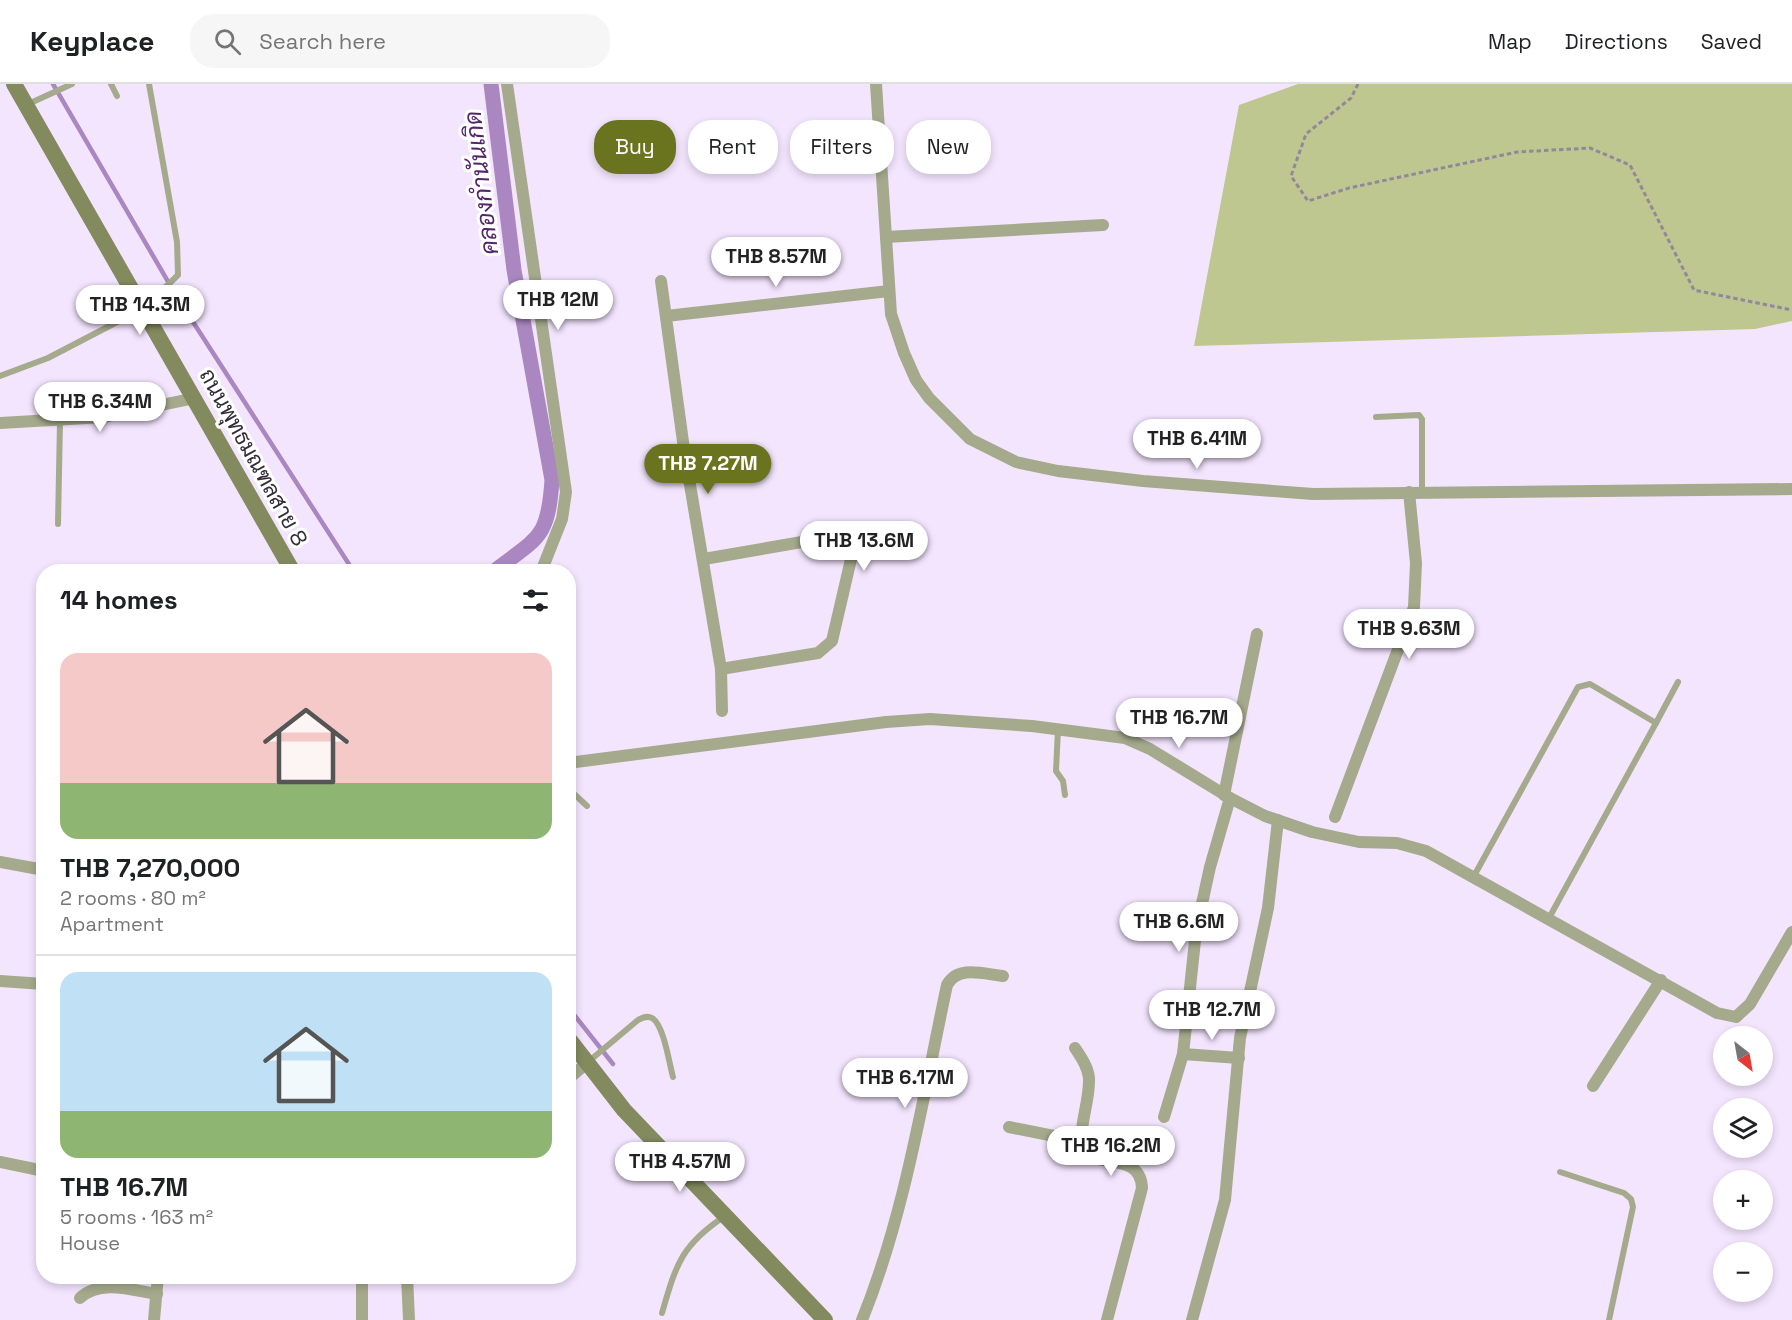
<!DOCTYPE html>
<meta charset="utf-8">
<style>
body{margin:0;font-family:"Space Grotesk",Sarabun,sans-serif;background:#f6f6f6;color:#202124;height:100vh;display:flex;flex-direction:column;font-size:22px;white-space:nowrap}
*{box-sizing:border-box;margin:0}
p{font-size:20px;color:#757577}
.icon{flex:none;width:33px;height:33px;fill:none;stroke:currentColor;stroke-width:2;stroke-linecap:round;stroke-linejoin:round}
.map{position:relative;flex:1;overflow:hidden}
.sheet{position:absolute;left:36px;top:480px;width:540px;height:720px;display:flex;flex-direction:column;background:#fff;border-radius:24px;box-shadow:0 3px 9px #0003}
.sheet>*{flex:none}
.hud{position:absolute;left:594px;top:36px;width:570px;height:54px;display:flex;gap:12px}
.needle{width:39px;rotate:149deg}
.buttons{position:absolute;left:1713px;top:942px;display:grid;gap:12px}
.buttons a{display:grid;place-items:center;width:60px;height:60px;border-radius:50%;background:#fff;box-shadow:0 3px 9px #0003;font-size:30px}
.price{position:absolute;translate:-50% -51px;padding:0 14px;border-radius:21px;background:#fff;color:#222;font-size:20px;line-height:39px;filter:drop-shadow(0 2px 3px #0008)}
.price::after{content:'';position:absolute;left:50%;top:36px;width:18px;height:14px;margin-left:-9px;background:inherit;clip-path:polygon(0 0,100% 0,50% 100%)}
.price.current{background:#6a731d;color:#fff}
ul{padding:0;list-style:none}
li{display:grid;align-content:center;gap:12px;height:318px;padding:0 24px}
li+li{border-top:2px solid #e0e0e0}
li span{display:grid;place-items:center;height:186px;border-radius:18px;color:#555}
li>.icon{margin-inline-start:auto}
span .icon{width:108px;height:108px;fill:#fffc;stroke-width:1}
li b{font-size:26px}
h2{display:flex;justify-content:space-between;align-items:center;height:72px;padding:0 24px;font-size:26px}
.pill{padding:0 21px;border-radius:24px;background:#fff;box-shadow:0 3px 9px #0003;font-size:21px;line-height:54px}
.pill.current{background:#6a731d;color:#fff}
header{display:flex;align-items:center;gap:36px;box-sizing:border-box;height:84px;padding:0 30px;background:#fff;border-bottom:2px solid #e0e0e0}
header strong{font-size:28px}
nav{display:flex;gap:33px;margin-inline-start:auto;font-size:21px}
.search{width:420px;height:54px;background:#f6f6f6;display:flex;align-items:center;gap:15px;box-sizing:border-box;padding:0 21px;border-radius:24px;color:#757577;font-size:22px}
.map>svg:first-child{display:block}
.green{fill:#bec78f}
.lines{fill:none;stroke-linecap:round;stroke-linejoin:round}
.stream{stroke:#aa87c1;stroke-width:4.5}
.canal{stroke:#aa87c1;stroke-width:15}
.path{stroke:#93889b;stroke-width:3;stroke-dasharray:4.5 3;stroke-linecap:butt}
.lane{stroke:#a5aa8d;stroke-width:6}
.street{stroke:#a5aa8d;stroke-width:12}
.secondary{stroke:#838a5e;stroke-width:16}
.labels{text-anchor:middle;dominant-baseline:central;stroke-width:6;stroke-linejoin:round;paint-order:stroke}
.street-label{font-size:22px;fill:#342d39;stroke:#fff}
.water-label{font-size:24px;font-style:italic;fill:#52246a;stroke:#fff}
</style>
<header>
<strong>Keyplace</strong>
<div class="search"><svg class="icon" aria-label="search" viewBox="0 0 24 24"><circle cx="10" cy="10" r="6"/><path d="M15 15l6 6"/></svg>Search here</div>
<nav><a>Map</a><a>Directions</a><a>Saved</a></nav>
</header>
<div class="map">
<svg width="1792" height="1236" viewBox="0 0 1792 1236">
<rect width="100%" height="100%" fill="#f4e5ff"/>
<polygon class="green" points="1298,0 1792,0 1792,237 1755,245 1194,262 1239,21"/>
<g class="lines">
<g class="stream">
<polyline points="53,0 177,213 354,488"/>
<polyline points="568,923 613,980"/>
</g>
<path class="canal" d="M491,0l23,186 38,210c-4,60 -14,57 -59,92"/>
<polyline class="path" points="1358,0 1351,14 1306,50 1291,92 1308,117 1349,104 1517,68 1590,64 1630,81 1694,206 1792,226"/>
<g class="lane">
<polyline points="111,0 117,12"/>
<polyline points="26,21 72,0"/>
<polyline points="0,292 48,274 144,224 178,191 177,158 149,0"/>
<polyline points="1376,333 1419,331 1422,335 1422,408"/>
<polyline points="58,440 60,338"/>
<polyline points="1058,645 1056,687 1063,697 1065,711"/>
<polyline points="568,700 572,708 587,722"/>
<polyline points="1474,792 1578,603 1590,600 1656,639 1678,598"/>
<polyline points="1549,834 1656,639"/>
<path d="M588,978l50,-42c4,-2 9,-5 14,-2 12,7 17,45 21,59"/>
<polyline points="1560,1088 1624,1109 1631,1115 1633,1123 1609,1236"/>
<path d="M662,1229c14,-48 19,-68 63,-97"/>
</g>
<g class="street">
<polyline points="507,0 566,408 562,435 541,488"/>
<polyline points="876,0 891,230 904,269 916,296 929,314 970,355 1016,378 1058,387 1143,397 1313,410 1792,405"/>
<polyline points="886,153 1103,141"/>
<polyline points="661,197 684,365 721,585 722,627"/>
<polyline points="666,232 889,207"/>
<polyline points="0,339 104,333 195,314"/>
<polyline points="704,475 842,451 851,459 852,471 832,557 818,569 721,585"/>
<polyline points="568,679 886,638 930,635 1032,642 1125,654 1150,665 1230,714 1265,732 1312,748 1359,758 1397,759 1426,767 1717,929 1736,933 1750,920 1792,848"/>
<polyline points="1224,711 1257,550"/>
<polyline points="1335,733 1414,523 1416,479 1409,408"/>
<polyline points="0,778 44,786"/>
<polyline points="0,897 44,900"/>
<path d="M1075,964c6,9 13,19 14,30 1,27 -13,51 -5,77 23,10 57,1 58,33l-35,132"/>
<polyline points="1183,970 1239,974"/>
<polyline points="568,995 587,979"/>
<polyline points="1593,1002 1661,896"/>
<polyline points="1164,1033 1183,970 1196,847 1210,783 1230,714"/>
<polyline points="1009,1043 1079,1057"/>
<polyline points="0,1078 44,1087"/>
<polyline points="407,1192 409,1236"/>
<path d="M80,1214c20,-19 52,-8 77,-4"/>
<polyline points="154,1236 158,1192"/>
<polyline points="362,1236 362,1192"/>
<path d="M862,1236c43,-106 61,-223 85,-335 11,-20 36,-11 56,-9"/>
<polyline points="1192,1236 1225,1116 1240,954 1268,824 1278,736"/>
</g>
<g class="secondary">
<polyline points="14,0 293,488"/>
<polyline points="568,954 624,1026 825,1236"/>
</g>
</g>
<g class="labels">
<g class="street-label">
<text transform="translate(254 373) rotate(61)">ถนนพุทธมณฑลสาย 8</text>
</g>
<g class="water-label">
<text transform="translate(481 99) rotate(-97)">คลองกำนันเกิด</text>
</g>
</g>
</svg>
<div class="buttons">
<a><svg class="needle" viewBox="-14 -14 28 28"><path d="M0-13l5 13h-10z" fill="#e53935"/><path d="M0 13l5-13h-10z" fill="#757577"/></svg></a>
<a><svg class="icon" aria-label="layers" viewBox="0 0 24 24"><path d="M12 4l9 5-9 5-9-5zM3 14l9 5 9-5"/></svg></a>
<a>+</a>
<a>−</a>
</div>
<b class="price" style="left:776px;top:204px">THB 8.57M</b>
<b class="price" style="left:558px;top:247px">THB 12M</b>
<b class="price" style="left:140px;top:252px">THB 14.3M</b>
<b class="price" style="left:100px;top:349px">THB 6.34M</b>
<b class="price" style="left:1197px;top:386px">THB 6.41M</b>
<b class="price current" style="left:708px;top:411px">THB 7.27M</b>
<b class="price" style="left:864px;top:488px">THB 13.6M</b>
<b class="price" style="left:1409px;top:576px">THB 9.63M</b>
<b class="price" style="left:1179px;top:665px">THB 16.7M</b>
<b class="price" style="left:1179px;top:869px">THB 6.6M</b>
<b class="price" style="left:1212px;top:957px">THB 12.7M</b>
<b class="price" style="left:905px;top:1025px">THB 6.17M</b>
<b class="price" style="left:1111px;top:1093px">THB 16.2M</b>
<b class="price" style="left:680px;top:1109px">THB 4.57M</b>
<div class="hud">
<a class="pill current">Buy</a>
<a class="pill">Rent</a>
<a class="pill">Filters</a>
<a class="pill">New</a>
</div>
<section class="sheet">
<h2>14 homes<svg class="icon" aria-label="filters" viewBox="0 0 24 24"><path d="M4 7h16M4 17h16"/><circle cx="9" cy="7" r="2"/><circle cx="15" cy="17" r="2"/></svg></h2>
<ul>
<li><span style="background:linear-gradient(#f6c9c9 70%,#8fb573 0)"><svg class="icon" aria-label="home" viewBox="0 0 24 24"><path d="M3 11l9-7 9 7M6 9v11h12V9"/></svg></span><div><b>THB 7,270,000</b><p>2 rooms · 80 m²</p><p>Apartment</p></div></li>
<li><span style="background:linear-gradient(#bfe0f5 75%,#8fb573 0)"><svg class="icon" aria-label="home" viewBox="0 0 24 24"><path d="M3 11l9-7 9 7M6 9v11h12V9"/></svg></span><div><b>THB 16.7M</b><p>5 rooms · 163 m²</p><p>House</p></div></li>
</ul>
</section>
</div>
